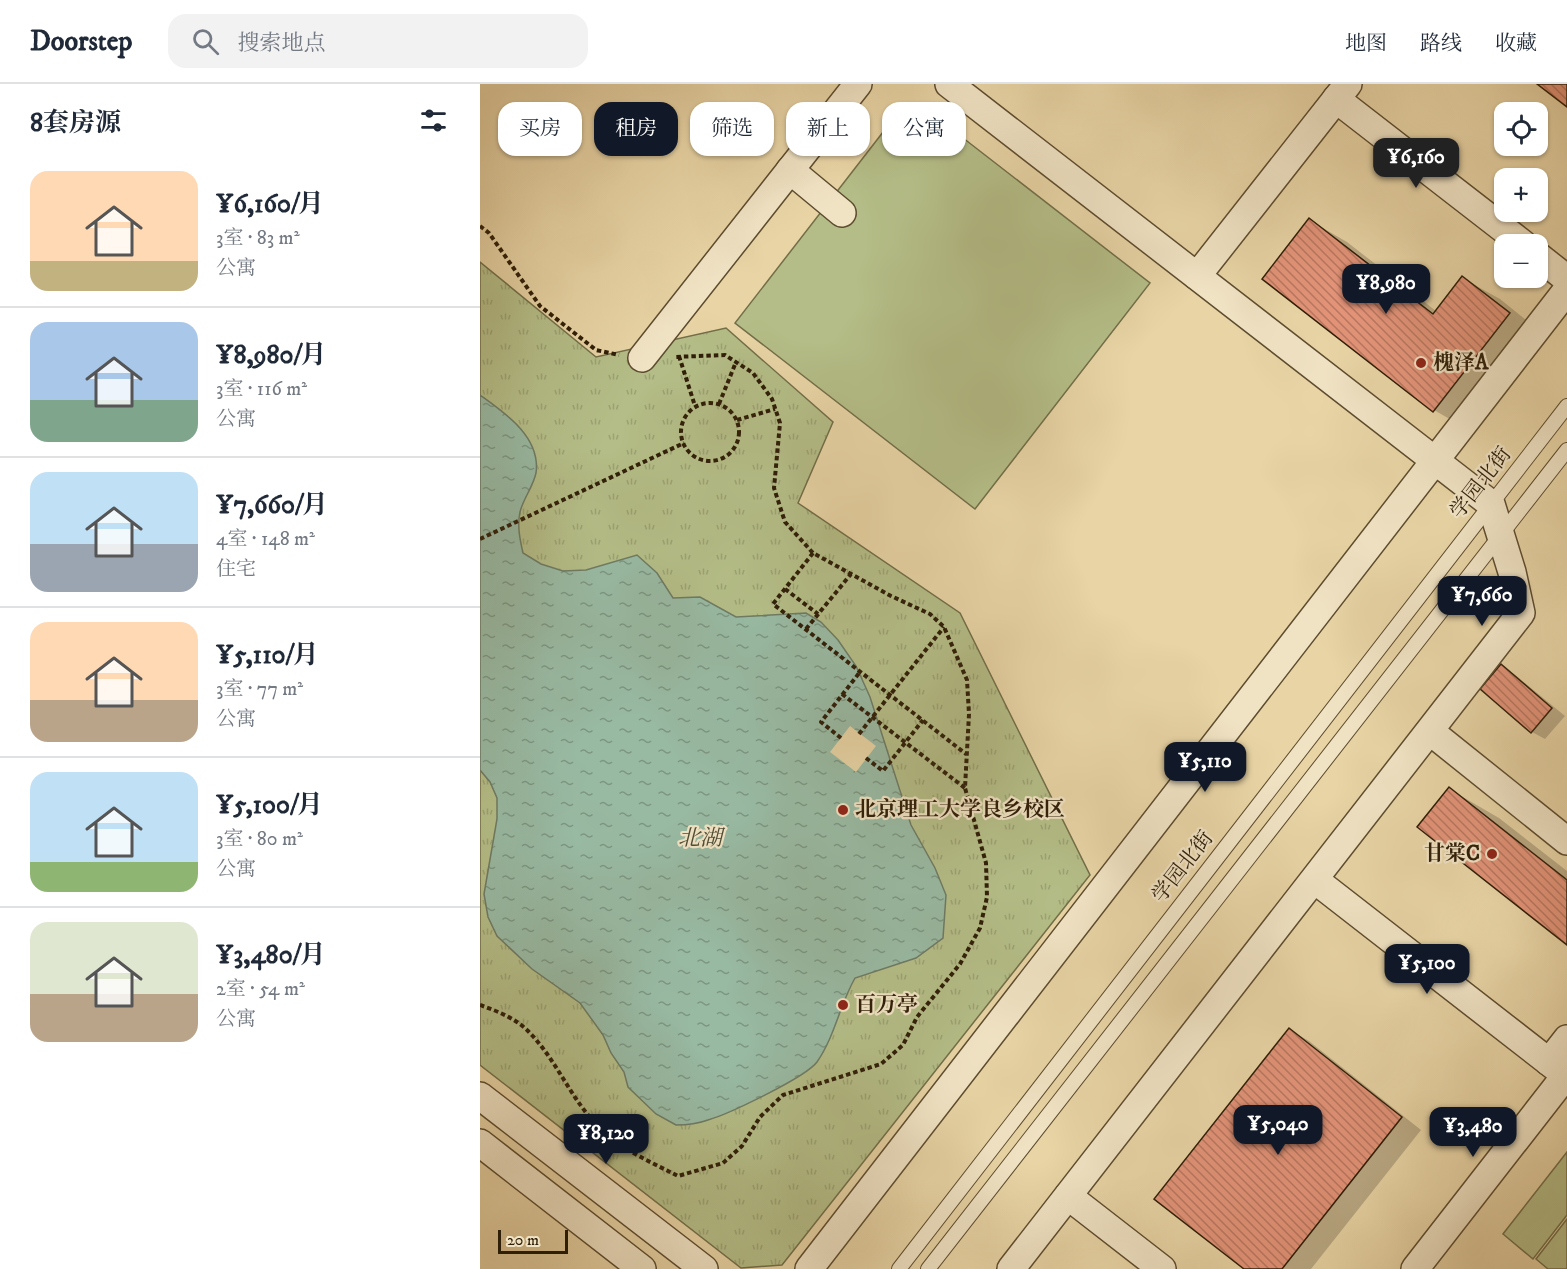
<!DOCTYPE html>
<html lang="zh">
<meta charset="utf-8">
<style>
body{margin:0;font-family:"IM FELL DW Pica","Noto Serif SC",serif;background:#f2f2f3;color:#1f2937;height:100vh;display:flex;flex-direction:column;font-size:22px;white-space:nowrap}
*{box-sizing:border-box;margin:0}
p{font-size:20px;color:#747a83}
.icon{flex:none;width:33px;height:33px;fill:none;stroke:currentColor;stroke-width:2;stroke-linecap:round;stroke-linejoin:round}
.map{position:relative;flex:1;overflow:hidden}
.drawer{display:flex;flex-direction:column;background:#fff;width:480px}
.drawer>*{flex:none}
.guide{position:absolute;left:18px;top:18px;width:570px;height:54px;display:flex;gap:12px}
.buttons{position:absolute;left:1014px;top:18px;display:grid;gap:12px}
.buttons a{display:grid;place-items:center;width:54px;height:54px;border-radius:12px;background:#fff;box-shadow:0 2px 4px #0004;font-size:30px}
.scale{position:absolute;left:18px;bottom:15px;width:70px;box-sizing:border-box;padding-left:6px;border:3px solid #2f1e08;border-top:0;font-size:16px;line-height:21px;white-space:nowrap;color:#2f1e08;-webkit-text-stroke:4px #f0e3c4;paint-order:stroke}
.price{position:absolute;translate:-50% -51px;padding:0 14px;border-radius:12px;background:#111827;color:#fff;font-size:20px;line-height:39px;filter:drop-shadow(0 2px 3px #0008)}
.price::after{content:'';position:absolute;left:50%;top:36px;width:18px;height:14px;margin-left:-9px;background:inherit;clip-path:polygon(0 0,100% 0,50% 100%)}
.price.on{background:#222;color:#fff}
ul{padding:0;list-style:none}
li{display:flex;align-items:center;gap:18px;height:150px;padding:0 30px}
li+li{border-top:2px solid #e0e1e3}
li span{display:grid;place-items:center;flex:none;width:168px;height:120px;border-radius:18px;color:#555}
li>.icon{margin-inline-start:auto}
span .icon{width:72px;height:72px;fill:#fffc;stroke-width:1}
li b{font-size:26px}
h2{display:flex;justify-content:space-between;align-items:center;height:72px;padding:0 30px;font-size:26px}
.tag{padding:0 21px;border-radius:18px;background:#fff;box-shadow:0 2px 4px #0004;font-size:21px;line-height:54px}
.tag.on{background:#111827;color:#fff}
header{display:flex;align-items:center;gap:36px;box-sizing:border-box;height:84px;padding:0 30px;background:#fff;border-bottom:2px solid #e0e1e3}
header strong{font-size:28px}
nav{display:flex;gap:33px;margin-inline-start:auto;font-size:21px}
.search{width:420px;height:54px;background:#f2f2f3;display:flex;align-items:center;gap:15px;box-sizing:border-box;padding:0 21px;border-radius:18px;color:#747a83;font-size:22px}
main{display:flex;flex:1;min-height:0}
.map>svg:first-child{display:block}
.grass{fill:url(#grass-tufts);stroke:#726e48;stroke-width:1.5}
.pitch{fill:#b4bd87;stroke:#726e48;stroke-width:1.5}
.water{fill:url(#water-ripples);stroke:#6e7b64;stroke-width:1.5}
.pier{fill:#e8d4a5}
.shadow{fill:#0003}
.building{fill:url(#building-back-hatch);stroke:#2f1e08;stroke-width:1.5}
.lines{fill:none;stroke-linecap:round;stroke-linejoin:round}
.lane-casing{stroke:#5d4c2f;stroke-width:16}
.street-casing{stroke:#5d4c2f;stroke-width:30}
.path{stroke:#2f1e08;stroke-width:4;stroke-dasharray:4.5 3;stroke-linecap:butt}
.lane{stroke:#f0e3c4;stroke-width:14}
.street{stroke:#f0e3c4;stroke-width:27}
.poi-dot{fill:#8f2418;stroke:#f0e3c4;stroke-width:2}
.labels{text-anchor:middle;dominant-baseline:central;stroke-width:4.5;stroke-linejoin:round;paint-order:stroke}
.poi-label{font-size:21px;font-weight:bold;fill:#2f1e08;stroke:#f0e3c4;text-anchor:start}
.street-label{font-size:21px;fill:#2f1e08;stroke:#f0e3c4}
.water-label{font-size:22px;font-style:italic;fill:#4e4c36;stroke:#f0e3c4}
</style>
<header>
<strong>Doorstep</strong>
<div class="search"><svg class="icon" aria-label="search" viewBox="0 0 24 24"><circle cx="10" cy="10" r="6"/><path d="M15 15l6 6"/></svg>搜索地点</div>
<nav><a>地图</a><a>路线</a><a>收藏</a></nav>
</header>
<main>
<section class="drawer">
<h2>8套房源<svg class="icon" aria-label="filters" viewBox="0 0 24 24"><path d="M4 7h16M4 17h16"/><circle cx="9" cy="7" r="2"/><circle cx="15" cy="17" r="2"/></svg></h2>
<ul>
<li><span style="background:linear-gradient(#ffd9b3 75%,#c2b280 0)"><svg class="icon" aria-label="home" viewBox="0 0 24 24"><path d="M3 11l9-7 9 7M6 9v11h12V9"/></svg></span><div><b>¥6,160/月</b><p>3室 · 83 m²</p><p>公寓</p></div></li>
<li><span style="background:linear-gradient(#a9c7e8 65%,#7fa58c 0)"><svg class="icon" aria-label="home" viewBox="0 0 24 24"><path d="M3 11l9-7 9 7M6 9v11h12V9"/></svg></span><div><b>¥8,980/月</b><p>3室 · 116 m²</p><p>公寓</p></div></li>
<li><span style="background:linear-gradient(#bfe0f5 60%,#9aa5b1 0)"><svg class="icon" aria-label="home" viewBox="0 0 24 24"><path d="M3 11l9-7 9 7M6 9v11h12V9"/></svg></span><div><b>¥7,660/月</b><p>4室 · 148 m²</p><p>住宅</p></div></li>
<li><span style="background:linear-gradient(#ffd9b3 65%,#b9a48a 0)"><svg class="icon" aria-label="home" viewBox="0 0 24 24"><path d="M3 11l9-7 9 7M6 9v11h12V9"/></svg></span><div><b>¥5,110/月</b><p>3室 · 77 m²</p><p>公寓</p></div></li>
<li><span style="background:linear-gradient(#bfe0f5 75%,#8fb573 0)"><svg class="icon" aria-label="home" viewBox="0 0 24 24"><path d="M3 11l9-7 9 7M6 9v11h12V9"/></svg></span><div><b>¥5,100/月</b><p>3室 · 80 m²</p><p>公寓</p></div></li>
<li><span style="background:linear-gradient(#dfe7d0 60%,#b9a48a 0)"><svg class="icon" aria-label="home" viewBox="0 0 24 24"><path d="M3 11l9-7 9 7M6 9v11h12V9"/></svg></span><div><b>¥3,480/月</b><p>2室 · 54 m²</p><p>公寓</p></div></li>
</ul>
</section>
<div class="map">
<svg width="1087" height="1185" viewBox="0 0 1087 1185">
<defs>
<pattern id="grass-tufts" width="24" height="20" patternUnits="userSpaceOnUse" patternTransform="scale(1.5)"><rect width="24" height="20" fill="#b4bd87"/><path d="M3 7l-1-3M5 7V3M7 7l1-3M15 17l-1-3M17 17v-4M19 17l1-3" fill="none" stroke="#9ba273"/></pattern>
<pattern id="water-ripples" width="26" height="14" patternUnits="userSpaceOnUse" patternTransform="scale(1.5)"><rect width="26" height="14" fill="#98b9a2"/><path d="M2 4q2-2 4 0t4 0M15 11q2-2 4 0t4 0" fill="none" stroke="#7c9682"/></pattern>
<pattern id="building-back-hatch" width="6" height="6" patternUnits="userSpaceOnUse" patternTransform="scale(1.5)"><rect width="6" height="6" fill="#e29378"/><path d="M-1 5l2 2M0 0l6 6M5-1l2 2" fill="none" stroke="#b87760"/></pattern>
</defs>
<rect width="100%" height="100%" fill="#e8d4a5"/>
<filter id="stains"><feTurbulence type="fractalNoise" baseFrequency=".00333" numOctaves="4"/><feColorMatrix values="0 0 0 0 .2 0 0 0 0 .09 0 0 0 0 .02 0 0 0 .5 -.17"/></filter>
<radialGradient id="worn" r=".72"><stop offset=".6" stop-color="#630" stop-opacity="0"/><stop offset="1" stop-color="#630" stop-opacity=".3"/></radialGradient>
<polygon class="grass" points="0,178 116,273 246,244 353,338 318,419 480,529 610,791 302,1181 261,1184 0,981"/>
<g class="pitch">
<polygon points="456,33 670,199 495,425 255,239 407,43 431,34"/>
<polygon points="1087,1068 1087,1131 1053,1175 1023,1150"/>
<polygon points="1087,1135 1087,1185 1068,1185 1056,1175"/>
</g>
<path class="water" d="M0,311c25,18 61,42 56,78 -3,14 -13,26 -16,39 -3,14 0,28 3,41l18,11 22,7 23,-1 51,-15 20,18 16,25 27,-1 36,20 70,-4 15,9 17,18 18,26 14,31 41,128 24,43 11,27 -3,43 -27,20 -61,20c-15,26 -20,58 -38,84 -11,15 -88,52 -109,58 -11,4 -21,5 -32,5l-20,-11 -28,-27 -4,-15 -13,-19 -8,-18 -23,-32 -48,-34 -35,-33 -9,-19 -4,-23 13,-75v-21l-7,-16 -10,-12z"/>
<polygon class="pier" points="370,642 396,662 376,688 350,668"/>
<g class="shadow">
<polygon points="829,136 867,158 956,227 982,194 1020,215 1066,252 992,348 954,326 784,195"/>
<polygon points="1021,582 1034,590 1085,632 1065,655 1052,648 1002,605"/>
<polygon points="969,705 1019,734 1087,787 1087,859 939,743"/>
<polygon points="810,946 829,957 941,1046 831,1185 766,1185"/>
</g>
<g class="building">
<polygon points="1057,0 1087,0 1087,23"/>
<polygon points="829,134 953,230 982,192 1030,229 953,328 782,195"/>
<polygon points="1021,580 1072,624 1051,649 1000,605"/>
<polygon points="969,703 1087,796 1087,861 937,743"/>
<polygon points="809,944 922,1033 802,1185 764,1185 674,1115"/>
</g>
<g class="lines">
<g class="lane-casing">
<g id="lane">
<polyline points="419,1185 1087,322"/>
<polyline points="448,1185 1087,366"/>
</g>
</g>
<g class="street-casing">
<g id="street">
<polyline points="469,0 1011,420 1032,488 1041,529 531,1185"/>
<polyline points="856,15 1043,160"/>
<polyline points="310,86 362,129"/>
<polyline points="1058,172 1087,195"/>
<polyline points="717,192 868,0"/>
<polyline points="162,274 378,0"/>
<polyline points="951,648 1087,757"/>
<polyline points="835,796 1087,992"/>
<polyline points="1069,978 1087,955"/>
<polyline points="0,1012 224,1185"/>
<polyline points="0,1059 162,1185"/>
<polyline points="588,1112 682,1185"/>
<polyline points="329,1185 1087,206"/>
<polyline points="935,1185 1086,991"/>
</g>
</g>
<g class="path">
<polyline points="0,142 9,149 60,222 116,266 139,271"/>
<polyline points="199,272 215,322"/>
<circle cx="230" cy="348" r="29"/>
<polyline points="239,320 256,278"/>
<polyline points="257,336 295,325"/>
<polyline points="0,455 204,359"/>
<polyline points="333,469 293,520 486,670"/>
<polyline points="305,505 338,530"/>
<polyline points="326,545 371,490"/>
<polyline points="362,610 485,704"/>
<polyline points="379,650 464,543"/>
<polyline points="361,654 341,638 380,588"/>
<polyline points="386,674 403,687 443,636"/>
<path d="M0,921c17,6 35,13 48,26 30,30 44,72 75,100 21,20 50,32 75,45l45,-13 19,-17 18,-29 23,-22 98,-31 22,-19 14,-28 43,-53 20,-36 7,-31 -1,-34 -21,-75 4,-74 -2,-34 -23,-53 -14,-13 -39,-18 -78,-43 -28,-31 -11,-34 6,-65 -8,-24 -19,-26 -28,-18 -51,2"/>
</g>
<use href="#lane" class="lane"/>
<use href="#street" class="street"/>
</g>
<g class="poi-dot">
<circle cx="941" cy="279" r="6"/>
<circle cx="363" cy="726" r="6"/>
<circle cx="1012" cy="770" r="6"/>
<circle cx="363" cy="921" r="6"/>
</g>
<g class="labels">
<g class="poi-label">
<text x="953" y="279">槐泽A</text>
<text x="375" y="726">北京理工大学良乡校区</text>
<text x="1000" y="770" text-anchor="end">甘棠C</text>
<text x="375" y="921">百万亭</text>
</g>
<g class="street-label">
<text transform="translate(1001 399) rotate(-52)">学园北街</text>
<text transform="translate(703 783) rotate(-52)">学园北街</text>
</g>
<g class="water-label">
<text x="220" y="754">北湖</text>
</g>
</g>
<rect width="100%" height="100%" filter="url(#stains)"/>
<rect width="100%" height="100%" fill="url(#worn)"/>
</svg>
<div class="buttons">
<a><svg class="icon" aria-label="locate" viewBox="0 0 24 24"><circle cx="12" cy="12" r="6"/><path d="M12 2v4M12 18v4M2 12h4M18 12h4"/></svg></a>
<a>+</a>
<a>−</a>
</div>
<div class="scale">20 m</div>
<b class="price on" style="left:936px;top:105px">¥6,160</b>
<b class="price" style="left:906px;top:231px">¥8,980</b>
<b class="price" style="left:1002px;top:543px">¥7,660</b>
<b class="price" style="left:725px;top:709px">¥5,110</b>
<b class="price" style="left:947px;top:911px">¥5,100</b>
<b class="price" style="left:798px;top:1072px">¥5,040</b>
<b class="price" style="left:993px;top:1074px">¥3,480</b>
<b class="price" style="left:126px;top:1081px">¥8,120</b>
<div class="guide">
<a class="tag">买房</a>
<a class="tag on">租房</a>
<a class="tag">筛选</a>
<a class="tag">新上</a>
<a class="tag">公寓</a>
</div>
</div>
</main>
